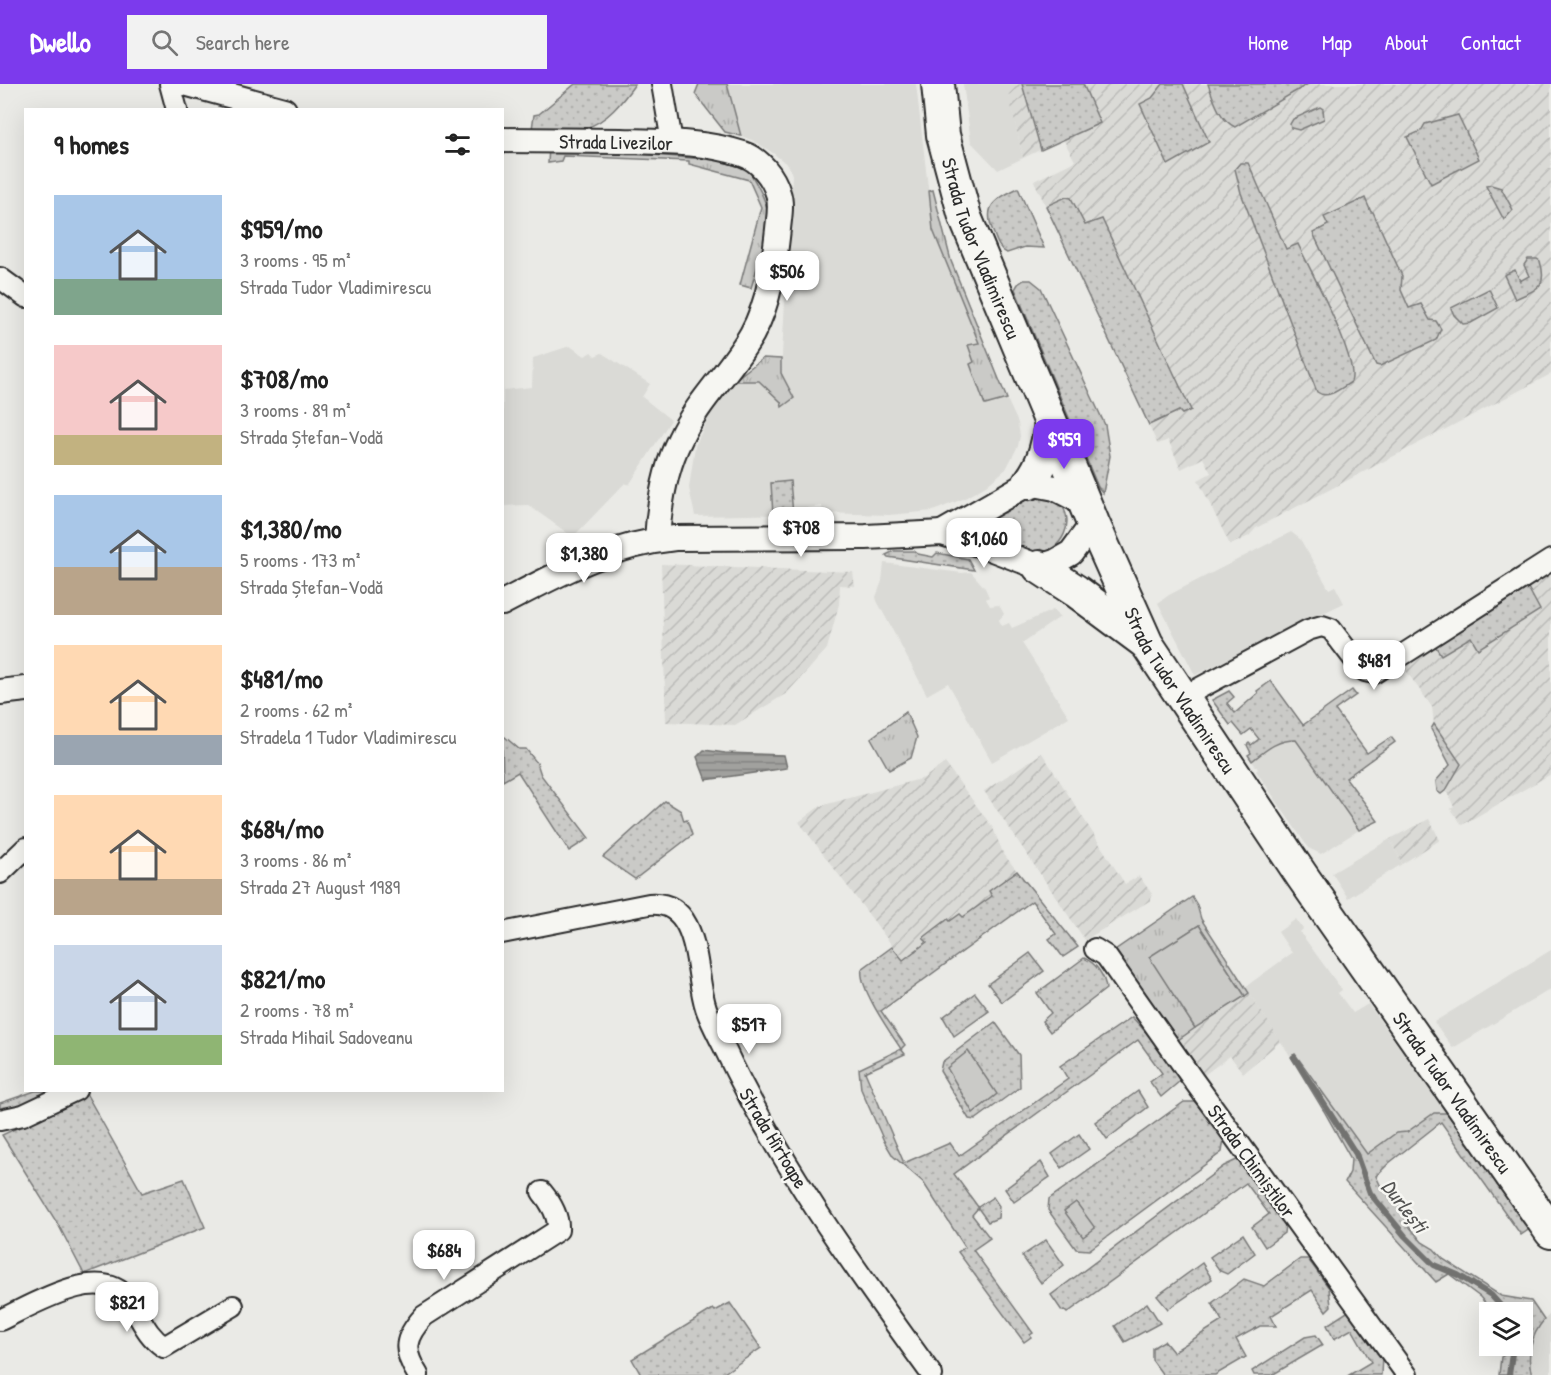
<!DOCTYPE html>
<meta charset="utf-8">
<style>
body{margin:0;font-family:"Patrick Hand",sans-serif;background:#f2f2f2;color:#222;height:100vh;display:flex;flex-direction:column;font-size:22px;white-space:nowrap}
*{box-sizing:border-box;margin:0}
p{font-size:20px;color:#767676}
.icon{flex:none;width:33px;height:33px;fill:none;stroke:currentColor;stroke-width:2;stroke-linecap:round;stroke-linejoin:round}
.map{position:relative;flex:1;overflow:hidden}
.panel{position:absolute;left:24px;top:24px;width:480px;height:984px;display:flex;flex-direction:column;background:#fff;border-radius:0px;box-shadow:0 6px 24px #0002}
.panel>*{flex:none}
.buttons{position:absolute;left:1479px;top:1218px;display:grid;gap:12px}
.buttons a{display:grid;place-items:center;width:54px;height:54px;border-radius:0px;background:#fff;box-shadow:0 6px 24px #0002;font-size:30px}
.price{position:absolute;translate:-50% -51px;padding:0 14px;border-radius:12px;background:#fff;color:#222;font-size:20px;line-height:39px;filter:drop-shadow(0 2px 3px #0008)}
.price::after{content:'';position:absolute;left:50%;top:36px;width:18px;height:14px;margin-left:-9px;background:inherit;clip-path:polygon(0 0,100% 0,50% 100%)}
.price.current{background:#7c3aed;color:#fff}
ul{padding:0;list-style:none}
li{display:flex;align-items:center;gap:18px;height:150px;padding:0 30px}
li span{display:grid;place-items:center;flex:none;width:168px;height:120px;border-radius:0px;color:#555}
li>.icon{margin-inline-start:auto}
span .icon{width:72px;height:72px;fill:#fffc;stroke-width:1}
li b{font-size:26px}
h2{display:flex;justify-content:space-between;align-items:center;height:72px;padding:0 30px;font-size:26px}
header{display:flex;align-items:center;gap:36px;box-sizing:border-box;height:84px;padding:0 30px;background:#7c3aed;color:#fff}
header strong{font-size:28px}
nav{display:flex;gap:33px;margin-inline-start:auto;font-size:21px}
.search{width:420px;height:54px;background:#f2f2f2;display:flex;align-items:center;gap:15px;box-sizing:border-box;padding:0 21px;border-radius:0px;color:#767676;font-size:22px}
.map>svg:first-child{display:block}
.built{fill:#dadad6}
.industrial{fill:url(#industrial-furrows)}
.grass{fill:url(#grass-tufts);stroke:#7a7a79;stroke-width:1.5}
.park{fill:url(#park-dots);stroke:#7a7a79;stroke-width:1.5}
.pitch{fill:#cacac7;stroke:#7a7a79;stroke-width:1.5}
.water{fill:url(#water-rules);stroke:#727270;stroke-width:1.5}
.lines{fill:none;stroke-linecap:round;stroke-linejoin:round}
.stream{stroke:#727270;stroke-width:6}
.minor-casing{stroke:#2b2b2b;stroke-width:24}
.tertiary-casing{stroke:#2b2b2b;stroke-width:28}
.primary-casing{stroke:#2b2b2b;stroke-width:36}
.minor{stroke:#f6f6f2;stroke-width:20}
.tertiary{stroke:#f6f6f2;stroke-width:24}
.primary{stroke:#f6f6f2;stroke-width:32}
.labels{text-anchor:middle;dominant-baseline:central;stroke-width:5;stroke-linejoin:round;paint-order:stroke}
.street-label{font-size:20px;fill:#2b2b2b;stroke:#f6f6f2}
.water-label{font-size:21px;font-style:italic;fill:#545453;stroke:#f6f6f2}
</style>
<header>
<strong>Dwello</strong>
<div class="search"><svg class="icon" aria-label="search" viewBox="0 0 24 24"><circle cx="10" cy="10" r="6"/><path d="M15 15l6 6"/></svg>Search here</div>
<nav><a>Home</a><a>Map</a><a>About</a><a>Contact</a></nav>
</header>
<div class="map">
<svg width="1551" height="1291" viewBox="0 0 1551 1291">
<defs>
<pattern id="industrial-furrows" width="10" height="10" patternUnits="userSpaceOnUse" patternTransform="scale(1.5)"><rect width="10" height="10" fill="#dadad6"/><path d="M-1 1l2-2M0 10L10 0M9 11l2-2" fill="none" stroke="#bbbbb8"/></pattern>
<pattern id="grass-tufts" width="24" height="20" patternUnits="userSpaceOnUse" patternTransform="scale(1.5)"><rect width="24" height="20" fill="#cacac7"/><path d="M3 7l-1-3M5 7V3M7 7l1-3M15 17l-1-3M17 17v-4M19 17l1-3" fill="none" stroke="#aeaeab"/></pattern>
<pattern id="park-dots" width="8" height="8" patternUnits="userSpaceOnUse" patternTransform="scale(1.5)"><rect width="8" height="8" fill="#cacac7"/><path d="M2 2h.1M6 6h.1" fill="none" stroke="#aeaeab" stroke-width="1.8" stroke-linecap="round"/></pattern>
<pattern id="water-rules" width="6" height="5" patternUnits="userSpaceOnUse" patternTransform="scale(1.5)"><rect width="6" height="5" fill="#a1a19e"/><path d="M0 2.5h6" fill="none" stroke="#838381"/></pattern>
</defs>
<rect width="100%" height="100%" fill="#eaeae6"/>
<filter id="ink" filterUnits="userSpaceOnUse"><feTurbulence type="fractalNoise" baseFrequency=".0167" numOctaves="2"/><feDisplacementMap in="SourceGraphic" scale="12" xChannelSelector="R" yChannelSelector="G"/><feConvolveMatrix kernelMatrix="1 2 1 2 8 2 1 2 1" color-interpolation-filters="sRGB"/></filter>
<g filter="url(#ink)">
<g class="built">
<polygon points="727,0 916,0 933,146 979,259 974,278 971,280 985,321 1007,315 1018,339 1020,352 1018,362 1006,385 986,402 963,415 933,427 889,431 823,429 822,422 805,424 805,430 695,432 689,404 695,362 715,319 733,297 759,297 781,318 794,314 781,289 792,91 789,82 773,69 754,57 741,52"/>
<polygon points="963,0 1007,0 1023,74 998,86 971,58"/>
<polygon points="570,262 585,272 591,268 595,272 602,269 650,300 642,313 671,336 629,401 625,399 573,453 528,421 502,422 503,306 532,303 533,274"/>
<polygon points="1291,448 1300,455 1329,505 1335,502 1344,519 1195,591 1158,519 1169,511"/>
<polygon points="884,479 962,489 971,488 985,504 989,513 986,515 990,522 999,521 1004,530 999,536 1002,542 1009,539 1012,544 1053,526 1060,533 1022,559 1069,633 992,678 948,599 927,611 877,517 876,513 882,497"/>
<polygon points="1284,656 1296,656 1359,746 1321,770 1310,765 1305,759 1256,687 1258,685 1252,677 1274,660"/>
<polygon points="1390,755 1402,780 1348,814 1332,789"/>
<polygon points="1296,835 1303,845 1300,848 1342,906 1338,909 1353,929 1368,920 1447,1029 1434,1029 1407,1048 1396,1049 1367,1070 1295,970 1291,973 1245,903 1292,869 1278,848"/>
<polygon points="1551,866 1551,905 1453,964 1434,938"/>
<polygon points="1551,1229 1551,1291 1532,1291 1528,1279 1533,1253 1541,1239"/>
</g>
<g class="industrial">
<polygon points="1006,0 1551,0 1551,290 1256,444 1249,452 1230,461 1198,396 1211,389 1203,374 1181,385 1168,356 1158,360 1157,359 1034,97 1075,77 1063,55 1023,74"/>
<polygon points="661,480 853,488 855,502 840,501 839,520 827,565 787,609 735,641 666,638"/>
<polygon points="1551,485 1551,690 1462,741 1451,725 1454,723 1446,706 1461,679 1434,640 1432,623 1404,584 1429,563"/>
<polygon points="1042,669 1125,800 1139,792 1152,810 1151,816 1085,856 984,707"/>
<polygon points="945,679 993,744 1003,769 1017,787 990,807 992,811 963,834 950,838 924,854 927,858 903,876 799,738 820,722 924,694"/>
<polygon points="1429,735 1440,756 1402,780 1390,755"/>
<polygon points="1249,909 1281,957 1243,989 1230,972 1204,991 1178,956"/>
</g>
<g class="grass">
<polygon points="699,0 727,0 741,52 725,48 695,10"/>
<path d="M549,63l168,13 31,9c8,14 17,28 20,44 3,16 -12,57 -17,75l-11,-3 21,-78 -12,-27 -60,-16v-3l-126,-5 -2,5 -13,2z"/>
<polygon points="933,106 951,177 1007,315 985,321 970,280 974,278 968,261 979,259 933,146 929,107"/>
<polygon points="763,274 781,275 781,289 794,314 782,323 781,318 759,297 733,297"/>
<polygon points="906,628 917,653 911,674 889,686 871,654"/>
<polygon points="1192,813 1197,821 1201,835 1249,909 1245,912 1199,841 1150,873 1195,944 1178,956 1115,866"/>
</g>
<g class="park">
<path d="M575,0h60c-13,18 -28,38 -50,44 -14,3 -38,0 -53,1l2,-14 5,-1z"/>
<polygon points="1022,0 1083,0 1100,39 1041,66"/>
<polygon points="1163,0 1183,0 1209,58 1168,81 1140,20 1152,14"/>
<path d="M1208,0h100l-73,43c-16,-8 -21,-27 -27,-43z"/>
<polygon points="1320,23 1323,25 1324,35 1299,46 1291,44 1290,40 1293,35"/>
<polygon points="1458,31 1479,75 1431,100 1407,53 1421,47 1425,40"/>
<path d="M1240,79h8l3,6 35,80 12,-5c11,24 62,117 53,138 -10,6 -23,18 -34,10l-76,-199 -6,-24z"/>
<polygon points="1491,101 1501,104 1513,126 1504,136 1486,102"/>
<path d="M1018,104l26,60 -19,-1 -18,6c-8,-4 -10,-11 -13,-19 -12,-28 0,-34 24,-46z"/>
<polygon points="1066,113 1071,114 1085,141 1102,135 1191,326 1182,330 1179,327 1149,341 1046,122"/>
<polygon points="1365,114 1371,128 1373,128 1402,192 1401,206 1409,224 1421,220 1430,236 1436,237 1441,245 1436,256 1380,282 1376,281 1313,149 1328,141 1324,133"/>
<path d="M1528,175h9l3,2c8,27 -3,28 -25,38l-11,-24 11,-5 5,11 9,-5 -5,-11z"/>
<polygon points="1024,196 1031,196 1041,204 1105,341 1110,372 1103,409 1098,403 1015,205 1018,200"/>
<polygon points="1489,205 1498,224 1471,239 1463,240 1454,231 1451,224"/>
<polygon points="790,397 793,430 773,431 771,399"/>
<path d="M1042,411c5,2 13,4 17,8 18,16 3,50 -21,49 -15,-1 -36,-10 -51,-13l-3,-16 48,-27z"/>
<polygon points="894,467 914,467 918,470 933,473 937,469 968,475 974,486 888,473 886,471"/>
<polygon points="1526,500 1540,526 1478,565 1471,553 1441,571 1434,560"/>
<path d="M1271,597l32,44 49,-35 4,5 -21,15 32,43 24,-16 4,5 -49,36 32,43 -19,9 -63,-90c-19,0 -29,9 -44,21l-4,-6 3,-2 -4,-8 2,-2 2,2 8,-6 -8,-10 -8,6 -10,-12 -3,2 -18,-25 17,-9 5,6 -7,6 8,10 23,-20 -1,-2z"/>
<polygon points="1434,640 1461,680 1446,706 1441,710 1437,707 1436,697 1450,681 1431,645"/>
<polygon points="505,653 519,665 526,665 537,679 541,691 589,754 569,767 518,688 503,697 502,655"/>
<polygon points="665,717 681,727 684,737 687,736 692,751 635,795 603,773"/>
<path d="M1017,787l61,76 -15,10 -14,-18 7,-5 -24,-33 -151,110 24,34 -4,4 4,5 -40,18 39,91 46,-20 9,13 109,-77 -8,-13 72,-49 54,59 -25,21 -11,-15 12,-9 -24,-33 -184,134 24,33 15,-10 6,9 -1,12 -10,4 -10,-14 -6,7 18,23 -17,12 60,83 -3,2 1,2 -7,5 -66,-90 7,-5 -42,-65 -30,-26 -9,-15 -23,-52 -2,-20 42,-20c-11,-17 -43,-62 -39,-80l30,-22 11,13 24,-18 -4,-4 25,-19 2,2 10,-7 3,3 29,-21 -3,-5z"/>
<polygon points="1030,869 1044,887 1002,918 988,900"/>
<path d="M1084,874c12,5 21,18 22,31l-56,43 -8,-11 9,-8 -14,-20z"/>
<polygon points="975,909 989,927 954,952 943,933"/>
<polygon points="995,938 1019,971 1020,1003 975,1036 969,1035 940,987 942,978"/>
<path d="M1295,970l72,100 29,-21 11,-1 27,-19h13l84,115 -10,7 -80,-113 -52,41 -13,13 6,13 16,13 11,24 13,16 12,7 9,10 58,37 30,5 13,19c-13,15 -18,37 -12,55h-33l2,-18 5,-3 -2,-8h18v-34h-29l-13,-15 -31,-23 -13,8 -91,-100 5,-10 1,-13 -27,-48 -33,-54z"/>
<polygon points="35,1007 57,1007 0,1029 0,1019"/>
<polygon points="1138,1007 1148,1023 1107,1055 1095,1038"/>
<polygon points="87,1011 142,1109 184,1095 205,1143 84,1190 59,1142 2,1051"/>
<polygon points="1184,1018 1195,1018 1224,1055 1222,1068 1089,1166 1076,1165 1048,1126 1049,1115"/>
<polygon points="1079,1050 1089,1065 1062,1084 1052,1070"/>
<polygon points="1241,1074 1257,1091 1285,1140 1284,1149 1265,1163 1252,1143 1269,1130 1246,1099 1067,1229 1064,1226 1062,1227 1051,1211 1224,1082"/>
<polygon points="1041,1078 1050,1093 1014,1118 1005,1105"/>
<polygon points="1243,1150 1255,1169 1227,1190 1220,1187 1210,1173"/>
<polygon points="1046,1156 1064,1181 1041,1199 1022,1172"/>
<polygon points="1300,1175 1308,1175 1329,1204 1331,1222 1326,1227 1312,1206 1271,1232 1276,1242 1260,1242 1236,1255 1246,1273 1215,1291 1163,1291 1152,1276 1152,1264 1164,1257 1173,1268 1222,1237 1212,1219 1244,1195 1264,1202"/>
<polygon points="1202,1179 1212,1195 1168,1225 1157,1212"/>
<polygon points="730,1219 761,1264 721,1291 641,1291 632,1275 713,1225 715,1227"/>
<polygon points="1147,1219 1160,1239 1125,1258 1115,1242"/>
<polygon points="1347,1228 1352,1229 1382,1271 1381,1291 1349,1291 1371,1278 1352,1245 1334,1255 1327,1241"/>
<polygon points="1316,1251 1323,1261 1272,1291 1254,1291 1252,1287 1305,1253"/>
</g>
<g class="pitch">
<polygon points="1199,841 1245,912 1195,944 1149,873"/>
<polygon points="968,967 997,1010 973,1029 947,984"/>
<polygon points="1076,1118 1095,1144 1083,1153 1064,1127"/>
</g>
<polygon class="water" points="704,666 725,669 784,671 787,684 706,696 697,673"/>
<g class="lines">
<g class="stream">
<polyline points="1294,973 1356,1070 1370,1109 1405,1152 1434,1181 1458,1191 1491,1211 1506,1228"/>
<polyline points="1509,1291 1513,1262"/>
</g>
<g class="minor-casing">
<g id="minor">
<polyline points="170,0 177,26"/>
<polyline points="662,0 672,58"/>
<polyline points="0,194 26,213"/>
<polyline points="1181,614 1308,546 1322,542 1331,545 1360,583 1365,587 1374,589 1551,476"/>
<polyline points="0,789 26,764"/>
<path d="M502,849l147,-29c53,-4 45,69 57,104 4,12 11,25 17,37 55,118 133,225 209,330"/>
<polyline points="1095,865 1106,872 1194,997 1407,1291"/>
<polyline points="0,1036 23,1031 76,1006"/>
<path d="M0,1236c31,-14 100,-58 128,-21 13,18 17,35 36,48l69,-41"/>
<path d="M418,1291c-16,-25 -14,-37 6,-59l134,-86c1,-14 -7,-27 -16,-38"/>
</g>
</g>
<g class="tertiary-casing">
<g id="tertiary">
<polyline points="188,0 284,26"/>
<path id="s1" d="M502,56c40,0 79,1 119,1 40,1 83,0 122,13 16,5 30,22 35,39 4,11 1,25 0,36 -4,36 -8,72 -26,105 -21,37 -54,66 -72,105 -16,31 -21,67 -23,101"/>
<polyline points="942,449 1029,399 1055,404 1084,419"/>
<path d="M502,519c58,-30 107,-58 173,-65l191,-1 76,-4 40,12 57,22 16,-5 16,-9 22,-30"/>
<polyline points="0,608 26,605"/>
</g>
</g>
<g class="primary-casing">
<g id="primary">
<path id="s2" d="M938,0l5,51 22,82 128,306 54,121 155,232 249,356"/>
<path d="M1029,399c14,-18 18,-35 22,-58"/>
<polyline points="1039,483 1076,507 1146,559"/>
</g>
</g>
<use href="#minor" class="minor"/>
<use href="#tertiary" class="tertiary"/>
<use href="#primary" class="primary"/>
</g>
</g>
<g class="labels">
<g class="street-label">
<text stroke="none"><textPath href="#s1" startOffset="114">Strada Livezilor</textPath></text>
<text stroke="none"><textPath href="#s2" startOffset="171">Strada Tudor Vladimirescu</textPath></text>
<text stroke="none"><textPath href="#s2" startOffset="657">Strada Tudor Vladimirescu</textPath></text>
<text stroke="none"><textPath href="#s2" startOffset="1143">Strada Tudor Vladimirescu</textPath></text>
<text transform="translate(774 1054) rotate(59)">Strada Hîrtoape</text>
<text transform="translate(1252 1077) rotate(54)">Strada Chimiștilor</text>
</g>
<g class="water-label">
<text transform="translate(1405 1122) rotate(52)">Durlești</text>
</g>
</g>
</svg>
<div class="buttons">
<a><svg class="icon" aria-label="layers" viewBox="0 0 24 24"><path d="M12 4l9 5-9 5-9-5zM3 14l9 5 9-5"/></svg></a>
</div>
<b class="price" style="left:787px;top:218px">$506</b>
<b class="price current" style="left:1064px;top:386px">$959</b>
<b class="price" style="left:801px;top:474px">$708</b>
<b class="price" style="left:984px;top:485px">$1,060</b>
<b class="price" style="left:584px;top:500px">$1,380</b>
<b class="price" style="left:1374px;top:607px">$481</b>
<b class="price" style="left:749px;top:971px">$517</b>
<b class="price" style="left:444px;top:1197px">$684</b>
<b class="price" style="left:127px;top:1249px">$821</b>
<section class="panel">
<h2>9 homes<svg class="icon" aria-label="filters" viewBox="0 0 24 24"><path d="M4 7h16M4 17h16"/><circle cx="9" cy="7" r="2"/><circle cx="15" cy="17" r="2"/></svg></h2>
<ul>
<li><span style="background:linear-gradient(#a9c7e8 70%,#7fa58c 0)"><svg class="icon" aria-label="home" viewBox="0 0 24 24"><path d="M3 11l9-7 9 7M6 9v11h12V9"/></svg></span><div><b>$959/mo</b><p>3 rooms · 95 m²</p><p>Strada Tudor Vladimirescu</p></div></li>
<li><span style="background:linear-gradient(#f6c9c9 75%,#c2b280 0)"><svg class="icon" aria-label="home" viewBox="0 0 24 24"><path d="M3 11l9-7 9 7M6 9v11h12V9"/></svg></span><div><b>$708/mo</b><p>3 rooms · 89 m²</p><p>Strada Ștefan-Vodă</p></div></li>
<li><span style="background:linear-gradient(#a9c7e8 60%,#b9a48a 0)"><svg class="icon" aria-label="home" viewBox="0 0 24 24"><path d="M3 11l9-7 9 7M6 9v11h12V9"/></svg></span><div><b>$1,380/mo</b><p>5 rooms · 173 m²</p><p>Strada Ștefan-Vodă</p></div></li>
<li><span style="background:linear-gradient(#ffd9b3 75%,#9aa5b1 0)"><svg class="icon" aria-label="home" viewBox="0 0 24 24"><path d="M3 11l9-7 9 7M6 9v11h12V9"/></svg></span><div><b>$481/mo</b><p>2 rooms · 62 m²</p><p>Stradela 1 Tudor Vladimirescu</p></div></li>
<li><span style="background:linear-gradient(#ffd9b3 70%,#b9a48a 0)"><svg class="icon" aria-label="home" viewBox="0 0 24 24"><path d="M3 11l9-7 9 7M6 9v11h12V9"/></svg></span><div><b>$684/mo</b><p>3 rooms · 86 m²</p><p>Strada 27 August 1989</p></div></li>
<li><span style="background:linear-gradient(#c9d6e8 75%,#8fb573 0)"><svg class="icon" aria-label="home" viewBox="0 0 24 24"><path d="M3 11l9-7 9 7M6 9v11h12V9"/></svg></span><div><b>$821/mo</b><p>2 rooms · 78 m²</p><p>Strada Mihail Sadoveanu</p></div></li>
</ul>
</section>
</div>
